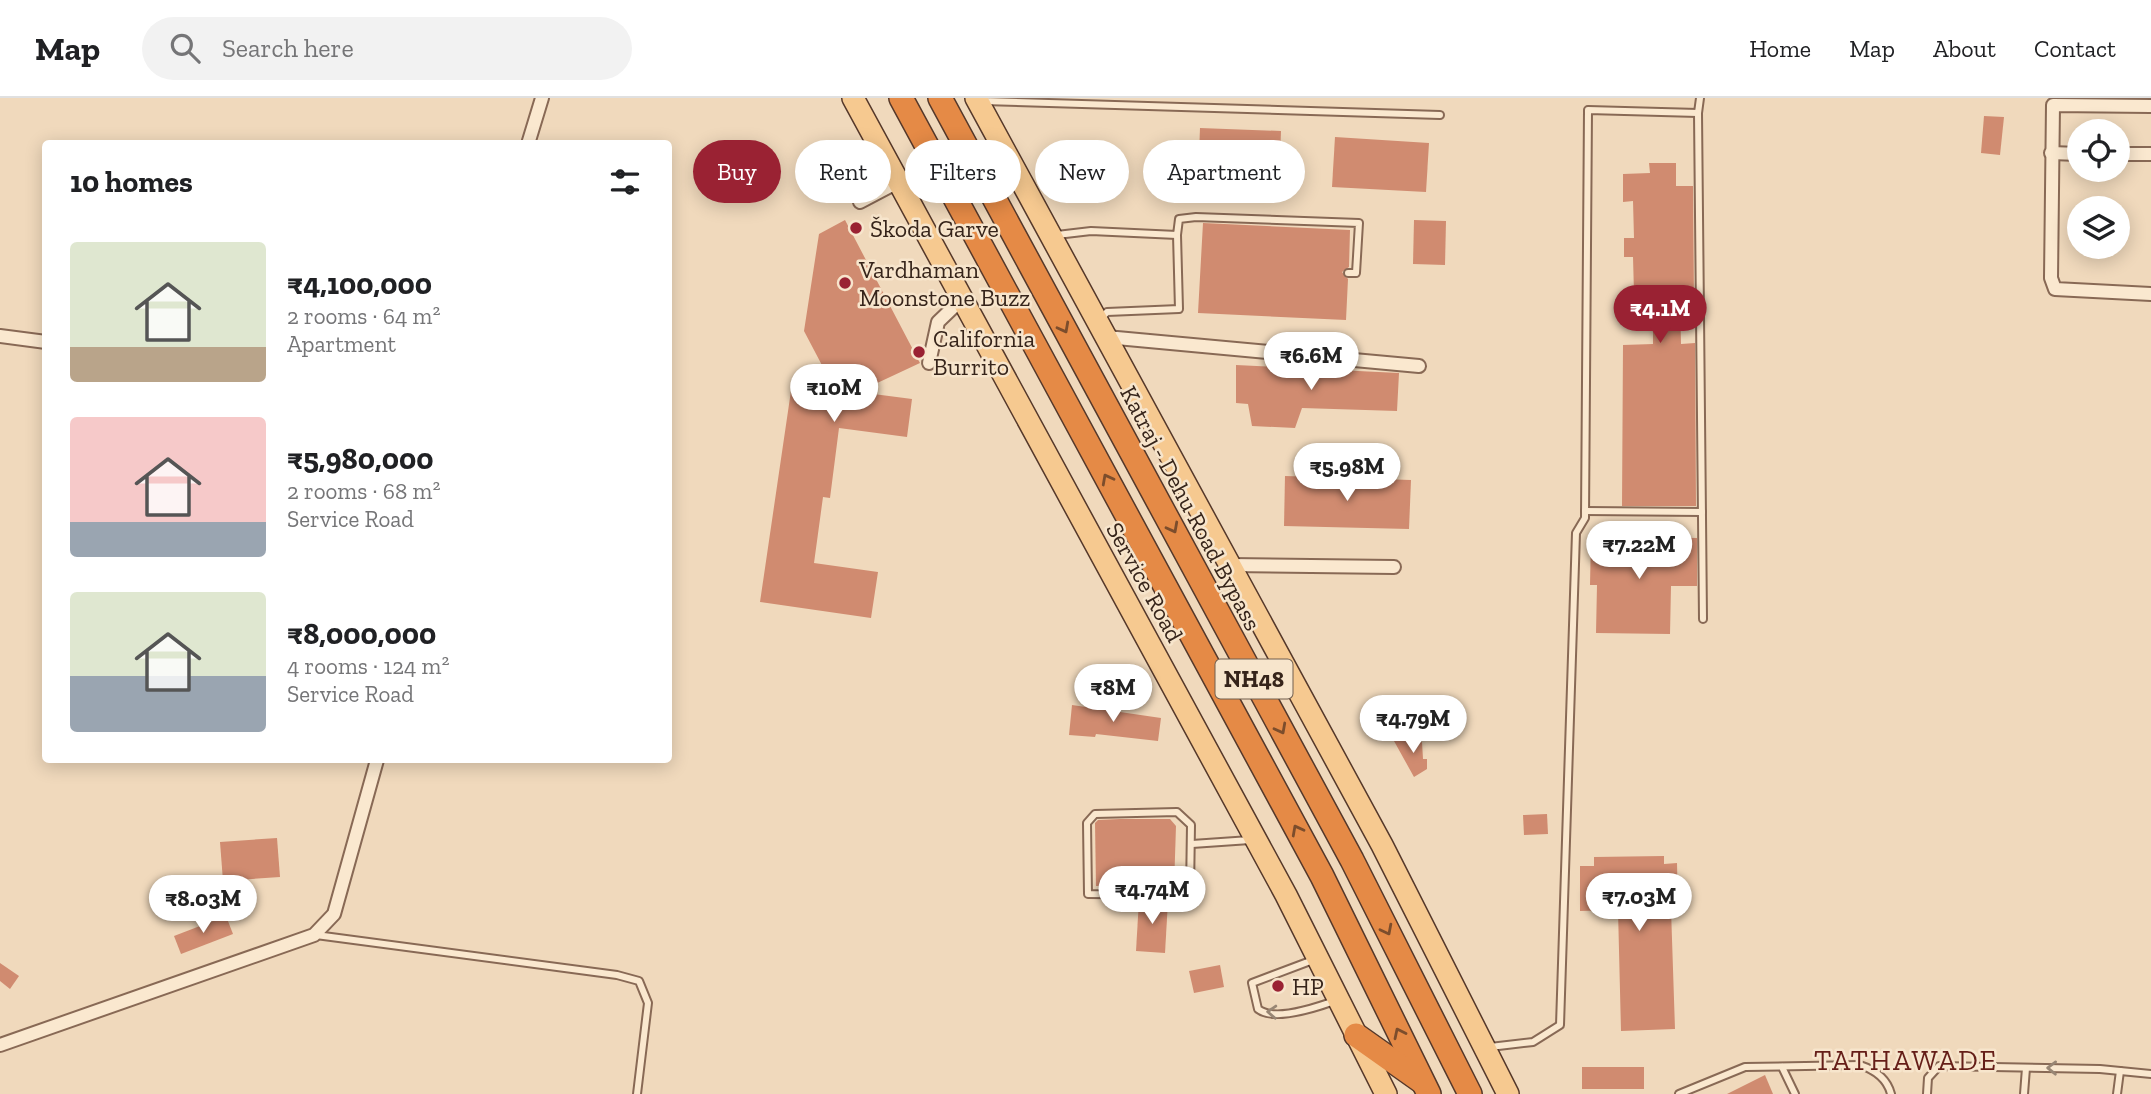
<!DOCTYPE html>
<meta charset="utf-8">
<style>
body{margin:0;font-family:"Zilla Slab",serif;background:#f2f2f2;color:#202124;height:100vh;display:flex;flex-direction:column;font-size:26px;white-space:nowrap}
*{box-sizing:border-box;margin:0}
p{font-size:23px;color:#757577}
.icon{flex:none;width:38px;height:38px;fill:none;stroke:currentColor;stroke-width:2;stroke-linecap:round;stroke-linejoin:round}
.map{position:relative;flex:1;overflow:hidden}
.panel{position:absolute;left:42px;top:42px;width:630px;height:623px;display:flex;flex-direction:column;background:#fff;border-radius:7px;box-shadow:0 4px 18px #0003}
.panel>*{flex:none}
.top-card{position:absolute;left:693px;top:42px;width:665px;height:63px;display:flex;gap:14px}
.tools{position:absolute;left:2067px;top:21px;display:grid;gap:14px}
.tools a{display:grid;place-items:center;width:63px;height:63px;border-radius:50%;background:#fff;box-shadow:0 4px 18px #0003;font-size:35px}
.price{position:absolute;translate:-50% -60px;padding:0 16px;border-radius:24px;background:#fff;color:#222;font-size:23px;line-height:46px;filter:drop-shadow(0 2px 4px #0008)}
.price::after{content:'';position:absolute;left:50%;top:42px;width:21px;height:16px;margin-left:-10px;background:inherit;clip-path:polygon(0 0,100% 0,50% 100%)}
.price.on{background:#9a2233;color:#fff}
ul{padding:0;list-style:none}
li{display:flex;align-items:center;gap:21px;height:175px;padding:0 28px}
li span{display:grid;place-items:center;flex:none;width:196px;height:140px;border-radius:7px;color:#555}
li>.icon{margin-inline-start:auto}
span .icon{width:84px;height:84px;fill:#fffc;stroke-width:1}
li b{font-size:30px}
h2{display:flex;justify-content:space-between;align-items:center;height:84px;padding:0 28px;font-size:30px}
.chip{padding:0 24px;border-radius:32px;background:#fff;box-shadow:0 4px 18px #0003;font-size:24px;line-height:63px}
.chip.on{background:#9a2233;color:#fff}
header{display:flex;align-items:center;gap:42px;box-sizing:border-box;height:98px;padding:0 35px;background:#fff;border-bottom:2px solid #e0e0e0}
header strong{font-size:33px}
nav{display:flex;gap:38px;margin-inline-start:auto;font-size:24px}
.search{width:490px;height:63px;background:#f2f2f2;display:flex;align-items:center;gap:18px;box-sizing:border-box;padding:0 24px;border-radius:38px;color:#757577;font-size:26px}
.map>svg:first-child{display:block}
.building{fill:#d08b70}
.lines{fill:none;stroke-linecap:round;stroke-linejoin:round}
.lane-casing{stroke:#886955;stroke-width:10}
.street-casing{stroke:#886955;stroke-width:16}
.primary-casing{stroke:#55382a;stroke-width:24}
.highway-casing{stroke:#55382a;stroke-width:26}
.lane{stroke:#fae8cf;stroke-width:6}
.street{stroke:#fae8cf;stroke-width:12}
.primary{stroke:#f6c990;stroke-width:21}
.highway{stroke:#e58a46;stroke-width:23}
.oneway{stroke:#7c4d2c}
.oneway2{stroke:#988674}
.poi-dot{fill:#9a2233;stroke:#f7e5cc;stroke-width:2.5}
.labels{text-anchor:middle;dominant-baseline:central;stroke-width:5;stroke-linejoin:round;paint-order:stroke}
.shield{fill:#f7e5cc;stroke:#705e4f;stroke-width:2}
.shield-label{font-size:23px;font-weight:bold;fill:#36241a}
.poi-label{font-size:24px;fill:#36241a;stroke:#f7e5cc;text-anchor:start}
.street-label{font-size:24px;fill:#36241a;stroke:#f7e5cc}
.quarter-label{font-size:28px;letter-spacing:2px;fill:#651e18;stroke:#f7e5cc}
</style>
<header>
<strong>Map</strong>
<div class="search"><svg class="icon" aria-label="search" viewBox="0 0 24 24"><circle cx="10" cy="10" r="6"/><path d="M15 15l6 6"/></svg>Search here</div>
<nav><a>Home</a><a>Map</a><a>About</a><a>Contact</a></nav>
</header>
<div class="map">
<svg width="2151" height="996" viewBox="0 0 2151 996">
<rect width="100%" height="100%" fill="#f0d9bc"/>
<g class="building">
<polygon points="1984,18 2004,19 2000,57 1981,55"/>
<polygon points="1200,30 1281,33 1279,87 1198,84"/>
<polygon points="1335,39 1429,45 1426,94 1332,89"/>
<polygon points="1649,65 1676,65 1676,88 1693,88 1694,201 1680,202 1681,246 1695,245 1696,408 1622,408 1623,247 1653,246 1653,220 1626,221 1625,195 1634,195 1633,159 1624,159 1624,140 1634,140 1633,103 1623,104 1623,76 1650,75"/>
<polygon points="845,122 920,265 858,294 912,301 907,339 839,330 830,400 823,399 814,465 878,474 871,520 760,504 792,286 835,292 804,233 819,136"/>
<polygon points="1414,122 1446,123 1445,167 1413,166"/>
<polygon points="1203,125 1350,132 1349,169 1342,174 1348,181 1346,222 1198,215"/>
<polygon points="1236,267 1399,275 1397,313 1302,310 1295,330 1252,328 1248,306 1236,305"/>
<polygon points="1285,378 1411,382 1409,431 1284,428"/>
<polygon points="1591,438 1697,440 1697,488 1671,488 1670,536 1596,535 1597,487 1590,487"/>
<polygon points="1072,607 1161,620 1158,643 1096,636 1095,639 1069,637"/>
<polygon points="1404,640 1414,641 1413,646 1422,644 1423,661 1427,661 1427,671 1414,679 1394,643"/>
<polygon points="1547,716 1548,736 1524,737 1523,717"/>
<polygon points="1120,721 1170,721 1176,728 1174,789 1096,788 1095,725 1098,722"/>
<polygon points="277,740 280,779 223,783 220,744"/>
<polygon points="1664,758 1664,766 1677,765 1678,811 1671,811 1675,931 1621,933 1618,812 1580,813 1580,768 1594,768 1594,759"/>
<polygon points="1139,802 1168,803 1165,855 1136,853"/>
<polygon points="226,818 233,836 181,856 174,838"/>
<polygon points="0,865 19,878 10,891 0,883"/>
<polygon points="1220,867 1224,889 1194,895 1189,873"/>
<rect x="1582" y="969" width="62" height="22"/>
<polygon points="1765,977 1773,996 1727,996"/>
</g>
<g class="lines">
<g class="lane-casing">
<g id="lane">
<polyline points="983,3 1440,17"/>
<polyline points="1698,15 1703,521"/>
<polyline points="1057,137 1091,133 1177,137 1179,121 1196,119 1359,125 1356,175 1348,175"/>
<polyline points="1101,221 1107,214 1179,211 1177,137"/>
<polyline points="1585,413 1702,414"/>
<polygon points="1177,714 1191,727 1190,793 1180,797 1088,796 1087,725 1095,716"/>
<polyline points="1192,746 1250,742"/>
<polyline points="316,837 617,877 639,883 648,905 637,996"/>
<path d="M1313,862l-61,23 6,26c16,13 60,-2 79,-9"/>
<polyline points="1490,949 1533,944 1560,927 1576,435 1585,420 1588,12 1698,15 1700,0"/>
<polyline points="1782,969 1795,996"/>
<path d="M1679,996l66,-27 115,-2c15,5 27,13 31,29"/>
<polyline points="1927,996 1928,980 1939,968 2100,971 2151,976"/>
<polyline points="2024,996 2026,970"/>
<polyline points="2117,996 2120,973"/>
</g>
</g>
<g class="street-casing">
<g id="street">
<polyline points="2151,8 2053,7 2051,180 2055,191 2151,196"/>
<polyline points="528,46 542,0"/>
<polyline points="2051,55 2079,56"/>
<polyline points="2118,56 2151,56"/>
<polyline points="860,104 898,84"/>
<polyline points="0,238 46,244"/>
<polyline points="1106,239 1419,268"/>
<polyline points="929,265 938,224 962,201"/>
<polyline points="1230,467 1394,469"/>
<polyline points="0,947 314,837 334,816 377,662"/>
</g>
</g>
<g class="primary-casing">
<g id="primary">
<polyline points="853,0 1286,797 1386,996"/>
<polyline points="976,0 1382,747 1508,996"/>
</g>
</g>
<g class="highway-casing">
<g id="highway">
<polyline points="901,0 1322,778 1429,996"/>
<polyline points="940,0 1352,762 1470,996"/>
<polyline points="1356,937 1421,983"/>
</g>
</g>
<use href="#lane" class="lane"/>
<use href="#street" class="street"/>
<use href="#primary" class="primary"/>
<use href="#highway" class="highway"/>
</g>
<defs><path id="oneway-chevron" d="M-2-3.5L2.5 0L-2 3.5" fill="none" stroke-width="1.6" stroke-linecap="round" stroke-linejoin="round" transform="scale(1.75)"/></defs>
<g class="oneway">
<use href="#oneway-chevron" transform="translate(1064 230) rotate(62)"/>
<use href="#oneway-chevron" transform="translate(1107 381) rotate(-118)"/>
<use href="#oneway-chevron" transform="translate(1173 430) rotate(62)"/>
<use href="#oneway-chevron" transform="translate(1281 631) rotate(62)"/>
<use href="#oneway-chevron" transform="translate(1297 732) rotate(-118)"/>
<use href="#oneway-chevron" transform="translate(1387 832) rotate(63)"/>
<use href="#oneway-chevron" transform="translate(1399 935) rotate(-116)"/>
</g>
<g class="oneway2">
<use href="#oneway-chevron" transform="translate(1272 914) rotate(-177)"/>
<use href="#oneway-chevron" transform="translate(2052 970) rotate(-179)"/>
</g>
<g class="poi-dot">
<circle cx="856" cy="130" r="7"/>
<circle cx="845" cy="185" r="7"/>
<circle cx="919" cy="254" r="7"/>
<circle cx="1278" cy="888" r="7"/>
</g>
<g class="labels">
<rect class="shield" x="1215.5" y="561.5" width="77" height="39" rx="5"/>
<g class="shield-label">
<text x="1254" y="581">NH48</text>
</g>
<g class="poi-label">
<text x="870" y="130">Škoda Garve</text>
<text x="859" y="171">Vardhaman<tspan x="859" dy="28">Moonstone Buzz</tspan></text>
<text x="933" y="240">California<tspan x="933" dy="28">Burrito</tspan></text>
<text x="1292" y="888">HP</text>
</g>
<g class="street-label">
<text transform="translate(1191 410) rotate(62)">Katraj - Dehu Road Bypass</text>
<text transform="translate(1145 484) rotate(61)">Service Road</text>
</g>
<g class="quarter-label">
<text x="1906" y="962">TATHAWADE</text>
</g>
</g>
</svg>
<div class="tools">
<a><svg class="icon" aria-label="locate" viewBox="0 0 24 24"><circle cx="12" cy="12" r="6"/><path d="M12 2v4M12 18v4M2 12h4M18 12h4"/></svg></a>
<a><svg class="icon" aria-label="layers" viewBox="0 0 24 24"><path d="M12 4l9 5-9 5-9-5zM3 14l9 5 9-5"/></svg></a>
</div>
<b class="price on" style="left:1660px;top:247px">₹4.1M</b>
<b class="price" style="left:1311px;top:294px">₹6.6M</b>
<b class="price" style="left:834px;top:326px">₹10M</b>
<b class="price" style="left:1347px;top:405px">₹5.98M</b>
<b class="price" style="left:1639px;top:483px">₹7.22M</b>
<b class="price" style="left:1113px;top:626px">₹8M</b>
<b class="price" style="left:1413px;top:657px">₹4.79M</b>
<b class="price" style="left:1152px;top:828px">₹4.74M</b>
<b class="price" style="left:1639px;top:835px">₹7.03M</b>
<b class="price" style="left:203px;top:837px">₹8.03M</b>
<div class="top-card">
<a class="chip on">Buy</a>
<a class="chip">Rent</a>
<a class="chip">Filters</a>
<a class="chip">New</a>
<a class="chip">Apartment</a>
</div>
<section class="panel">
<h2>10 homes<svg class="icon" aria-label="filters" viewBox="0 0 24 24"><path d="M4 7h16M4 17h16"/><circle cx="9" cy="7" r="2"/><circle cx="15" cy="17" r="2"/></svg></h2>
<ul>
<li><span style="background:linear-gradient(#dfe7d0 75%,#b9a48a 0)"><svg class="icon" aria-label="home" viewBox="0 0 24 24"><path d="M3 11l9-7 9 7M6 9v11h12V9"/></svg></span><div><b>₹4,100,000</b><p>2 rooms · 64 m²</p><p>Apartment</p></div></li>
<li><span style="background:linear-gradient(#f6c9c9 75%,#9aa5b1 0)"><svg class="icon" aria-label="home" viewBox="0 0 24 24"><path d="M3 11l9-7 9 7M6 9v11h12V9"/></svg></span><div><b>₹5,980,000</b><p>2 rooms · 68 m²</p><p>Service Road</p></div></li>
<li><span style="background:linear-gradient(#dfe7d0 60%,#9aa5b1 0)"><svg class="icon" aria-label="home" viewBox="0 0 24 24"><path d="M3 11l9-7 9 7M6 9v11h12V9"/></svg></span><div><b>₹8,000,000</b><p>4 rooms · 124 m²</p><p>Service Road</p></div></li>
</ul>
</section>
</div>
